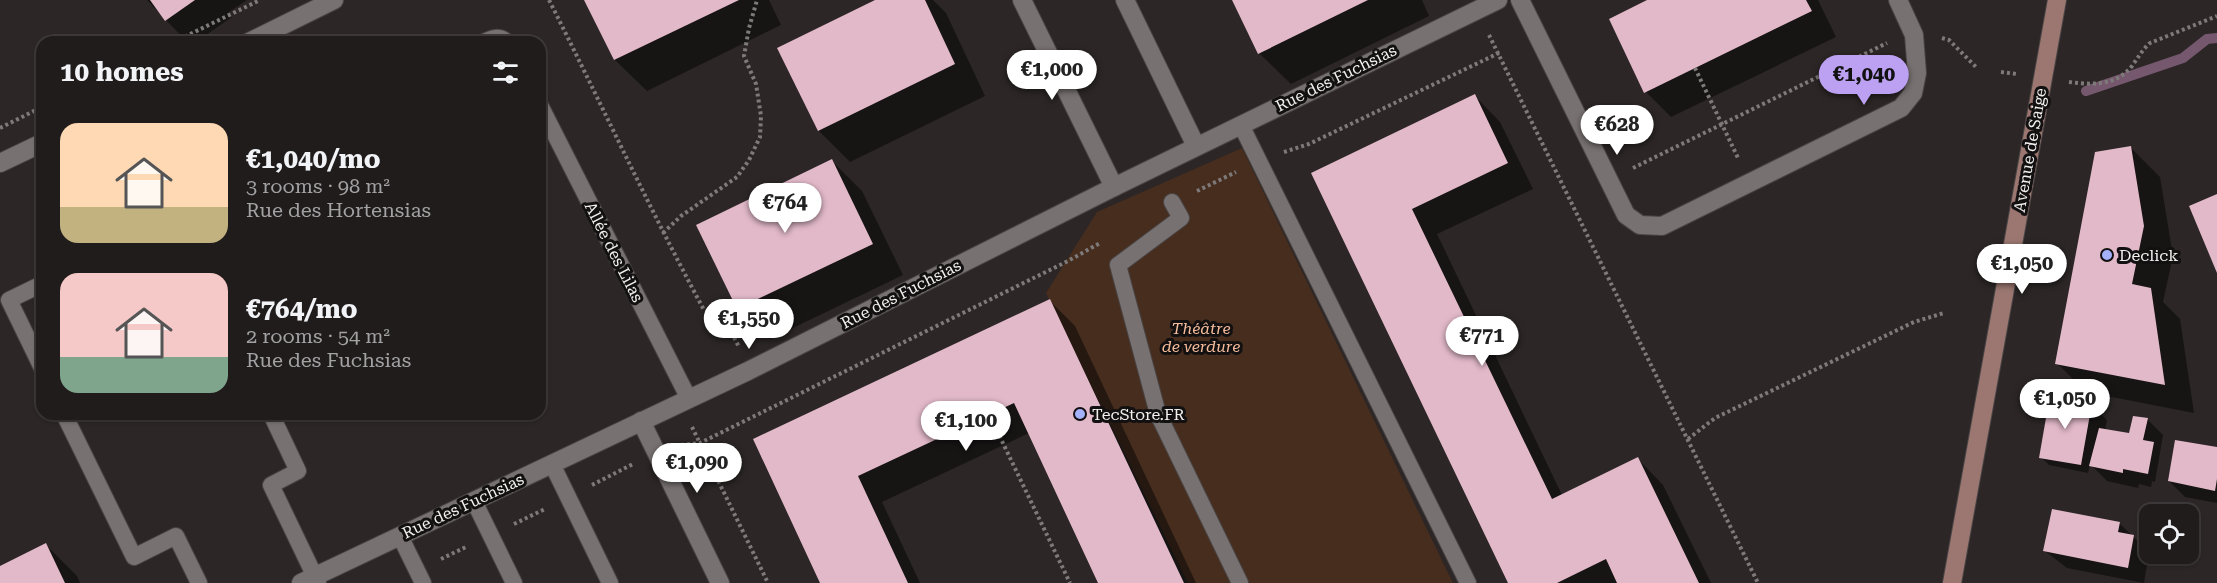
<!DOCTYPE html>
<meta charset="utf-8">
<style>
body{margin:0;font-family:"Roboto Serif",serif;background:#292525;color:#f1f3f6;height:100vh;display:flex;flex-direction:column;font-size:22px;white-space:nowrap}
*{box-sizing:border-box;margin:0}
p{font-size:20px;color:#a2a1a3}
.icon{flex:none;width:33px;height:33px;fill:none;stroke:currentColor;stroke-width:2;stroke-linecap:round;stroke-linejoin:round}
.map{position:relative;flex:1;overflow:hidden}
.sheet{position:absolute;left:36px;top:36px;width:510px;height:384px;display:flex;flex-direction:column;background:#211c1c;border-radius:18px;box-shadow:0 2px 4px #0004,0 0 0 2px #3e3a3b}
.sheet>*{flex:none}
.buttons{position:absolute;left:2139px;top:504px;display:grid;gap:12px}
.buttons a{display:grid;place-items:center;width:60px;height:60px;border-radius:12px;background:#211c1c;box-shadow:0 2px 4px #0004,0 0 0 2px #3e3a3b;font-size:30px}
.price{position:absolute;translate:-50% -51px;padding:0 14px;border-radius:21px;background:#fff;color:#222;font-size:20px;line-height:39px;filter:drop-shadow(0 2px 3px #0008)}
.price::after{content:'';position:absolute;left:50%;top:36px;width:18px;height:14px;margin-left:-9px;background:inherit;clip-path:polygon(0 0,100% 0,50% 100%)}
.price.selected{background:#bca0f2;color:#111}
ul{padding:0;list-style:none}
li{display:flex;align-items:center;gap:18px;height:150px;padding:0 24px}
li span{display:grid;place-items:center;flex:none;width:168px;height:120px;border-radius:18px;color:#555}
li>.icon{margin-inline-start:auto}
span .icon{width:72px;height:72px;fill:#fffc;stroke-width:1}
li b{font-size:26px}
h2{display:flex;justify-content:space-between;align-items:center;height:72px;padding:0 24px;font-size:26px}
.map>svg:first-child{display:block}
.green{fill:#462d1e}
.shadow{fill:#0007}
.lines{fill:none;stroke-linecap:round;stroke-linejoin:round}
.stream{stroke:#75586e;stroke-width:10}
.building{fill:#e2b9c9}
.lane-casing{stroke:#4a4545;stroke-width:18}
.street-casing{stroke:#4a4545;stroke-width:20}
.secondary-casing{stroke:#4a4545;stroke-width:20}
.path{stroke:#7f7a7a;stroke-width:4;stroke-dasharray:3 3;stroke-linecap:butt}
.lane{stroke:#787171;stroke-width:16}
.street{stroke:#787171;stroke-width:18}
.secondary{stroke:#9c7771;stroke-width:18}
.poi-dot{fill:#a6b1fc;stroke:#121010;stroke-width:2}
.labels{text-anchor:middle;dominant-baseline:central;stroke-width:6;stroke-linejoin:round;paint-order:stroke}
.street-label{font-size:16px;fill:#f3efef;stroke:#121010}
.poi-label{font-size:16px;fill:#f3efef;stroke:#121010;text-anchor:start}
.park-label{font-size:16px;font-style:italic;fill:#f6bc9b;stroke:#121010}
</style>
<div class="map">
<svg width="2217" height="583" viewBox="0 0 2217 583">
<rect width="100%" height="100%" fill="#2c2626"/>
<polygon class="green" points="1242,148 1453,583 1188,583 1046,293 1097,212"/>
<g class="shadow">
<polygon points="147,0 247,0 229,12 232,17 196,42 187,42"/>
<polygon points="586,0 769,0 781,25 647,91 615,60"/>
<polygon points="878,0 933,0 946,13 985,96 850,162 819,131 779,48"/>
<polygon points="1234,0 1422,0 1429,16 1291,84 1259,53"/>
<polygon points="1650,0 1818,0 1836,37 1671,117 1646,92"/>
<polygon points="1475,96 1500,122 1533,189 1437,234 1562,495 1638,459 1663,485 1711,583 1510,583 1313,174"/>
<polygon points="2131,148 2160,177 2173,256 2163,302 2180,319 2194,413 2086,392 2057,363"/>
<polygon points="831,160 862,191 903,275 770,339 738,308 698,225"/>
<polygon points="1049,300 1075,326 1196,583 1100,583 1029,433 882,502 920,583 822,583 755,439"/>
<polygon points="2091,404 2107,420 2105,430 2130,435 2147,419 2163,435 2155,482 2152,481 2151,487 2139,484 2138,488 2107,481 2090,464 2088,473 2049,465 2041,457"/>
<polygon points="2217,449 2217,503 2185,497 2169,481"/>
<polygon points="2119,523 2149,552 2144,583 2067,568 2045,551"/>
<polygon points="46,545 77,576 80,583 0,583 0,568"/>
</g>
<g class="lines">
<polyline class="stream" points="2086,91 2183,58 2207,39 2217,38"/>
</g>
<g class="building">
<polygon points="150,0 195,0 165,21"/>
<polygon points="584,0 739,0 614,60"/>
<polygon points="875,0 925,0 955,64 818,131 777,48"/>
<polygon points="1232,0 1368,0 1258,54"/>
<polygon points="1647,0 1806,0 1812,11 1644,93 1609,19"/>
<polygon points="1475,94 1508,163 1412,209 1552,499 1638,457 1699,583 1617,583 1606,559 1557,583 1508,583 1311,173"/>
<polygon points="2131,146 2144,226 2132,284 2151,288 2165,385 2055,364 2095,152"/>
<polygon points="832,159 873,244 737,309 696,225"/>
<polygon points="2217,194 2217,273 2189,206"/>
<polygon points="1050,299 1184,583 1098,583 1014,403 858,476 908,583 820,583 753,439"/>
<polygon points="2050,395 2092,403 2081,465 2039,458"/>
<polygon points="2133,416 2148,418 2143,440 2154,442 2148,474 2123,469 2123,473 2089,466 2099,428 2129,433"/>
<polygon points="2175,440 2217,447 2217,479 2215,491 2168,481"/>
<polygon points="2052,509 2120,522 2118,532 2134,535 2128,568 2043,551"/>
<polygon points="46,543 65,583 0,583 0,566"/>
</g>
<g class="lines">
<g class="lane-casing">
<g id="lane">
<path d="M484,42c8,-4 15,-7 23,0"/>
<polyline points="540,105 689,399"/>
<polyline points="1241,125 1468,583"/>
<polyline points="1172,202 1181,218 1118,265 1158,414 1240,583"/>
<polyline points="42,284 9,300 42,368"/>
<polyline points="64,414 134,557 176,536 199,583"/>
<polyline points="271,414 298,471 271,485 318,583"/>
<polyline points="552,464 610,583"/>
<polyline points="474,501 514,583"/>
<polyline points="400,536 423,583"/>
</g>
</g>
<g class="street-casing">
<g id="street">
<polyline points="1022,0 1114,187"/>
<polyline points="1125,0 1196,146"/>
<polyline points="1520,0 1626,215 1640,225 1662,226 1901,108 1913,93 1917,73 1914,35 1898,0"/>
<polyline points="249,42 334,0"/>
<polyline points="0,163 42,143"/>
<polyline points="641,421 720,583"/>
<polyline points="301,583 748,371 1114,187 1498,0"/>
</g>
</g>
<g class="secondary-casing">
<polyline id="secondary" points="1952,583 2057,0"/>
</g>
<g class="path">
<path d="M549,0c52,103 100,208 155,310l20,8 15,29"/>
<polyline points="1489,35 1758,583"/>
<polyline points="1942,38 1949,40 1977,68"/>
<polyline points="174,42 260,0"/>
<polyline points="1695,68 1739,160"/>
<polyline points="2001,72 2017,74"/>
<path d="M2069,82c23,3 47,4 63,-16 6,-8 10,-16 18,-23l67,-27"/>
<polyline points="0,128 42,107"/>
<polyline points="1284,152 1309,144 1499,53"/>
<polyline points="1633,168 1887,43"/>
<polyline points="1197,191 1236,172"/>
<polyline points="663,233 681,216 737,177 749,160 760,137 761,116 756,84 744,56 749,28 757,0"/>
<polyline points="989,414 1070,583"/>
<polyline points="692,427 768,583"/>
<polyline points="1688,439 1715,418 1914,322 1944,313"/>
<polyline points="681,445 700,443 1068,261 1100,243"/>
<polyline points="592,485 633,464"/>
<polyline points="514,524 545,509"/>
<polyline points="441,559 466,547"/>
</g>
<use href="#lane" class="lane"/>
<use href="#street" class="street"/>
<use href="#secondary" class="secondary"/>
</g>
<g class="poi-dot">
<circle cx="2107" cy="255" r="6"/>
<circle cx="1080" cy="414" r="6"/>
</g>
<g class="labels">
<g class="street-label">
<text transform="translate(1336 78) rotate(-26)">Rue des Fuchsias</text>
<text transform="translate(2030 150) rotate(-80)">Avenue de Saige</text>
<text transform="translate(614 252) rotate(63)">Allée des Lilas</text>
<text transform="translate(901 294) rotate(-27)">Rue des Fuchsias</text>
<text transform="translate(463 506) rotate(-25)">Rue des Fuchsias</text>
</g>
<g class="poi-label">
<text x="2119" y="255">Declick</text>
<text x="1092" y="414">TecStore.FR</text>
</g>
<g class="park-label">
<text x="1201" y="328">Théâtre<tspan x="1201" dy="18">de verdure</tspan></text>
</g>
</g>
</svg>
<div class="buttons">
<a><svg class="icon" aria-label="locate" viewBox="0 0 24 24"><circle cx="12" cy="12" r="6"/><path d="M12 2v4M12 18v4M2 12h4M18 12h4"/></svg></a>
</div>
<b class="price" style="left:1052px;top:101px">€1,000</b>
<b class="price selected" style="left:1864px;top:106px">€1,040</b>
<b class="price" style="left:1617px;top:156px">€628</b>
<b class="price" style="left:785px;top:234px">€764</b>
<b class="price" style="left:2022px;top:295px">€1,050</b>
<b class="price" style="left:749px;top:350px">€1,550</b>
<b class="price" style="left:1482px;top:367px">€771</b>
<b class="price" style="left:2065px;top:430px">€1,050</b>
<b class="price" style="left:966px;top:452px">€1,100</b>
<b class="price" style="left:697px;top:494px">€1,090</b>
<section class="sheet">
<h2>10 homes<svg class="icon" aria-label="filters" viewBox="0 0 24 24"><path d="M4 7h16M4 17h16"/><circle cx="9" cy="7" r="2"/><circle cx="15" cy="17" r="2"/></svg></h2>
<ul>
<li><span style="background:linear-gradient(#ffd9b3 70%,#c2b280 0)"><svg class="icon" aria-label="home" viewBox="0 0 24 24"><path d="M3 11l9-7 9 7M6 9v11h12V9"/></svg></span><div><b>€1,040/mo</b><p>3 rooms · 98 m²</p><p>Rue des Hortensias</p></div></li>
<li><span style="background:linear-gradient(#f6c9c9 70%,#7fa58c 0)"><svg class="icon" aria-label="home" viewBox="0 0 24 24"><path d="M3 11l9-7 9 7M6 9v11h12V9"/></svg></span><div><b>€764/mo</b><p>2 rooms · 54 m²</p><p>Rue des Fuchsias</p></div></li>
</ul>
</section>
</div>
